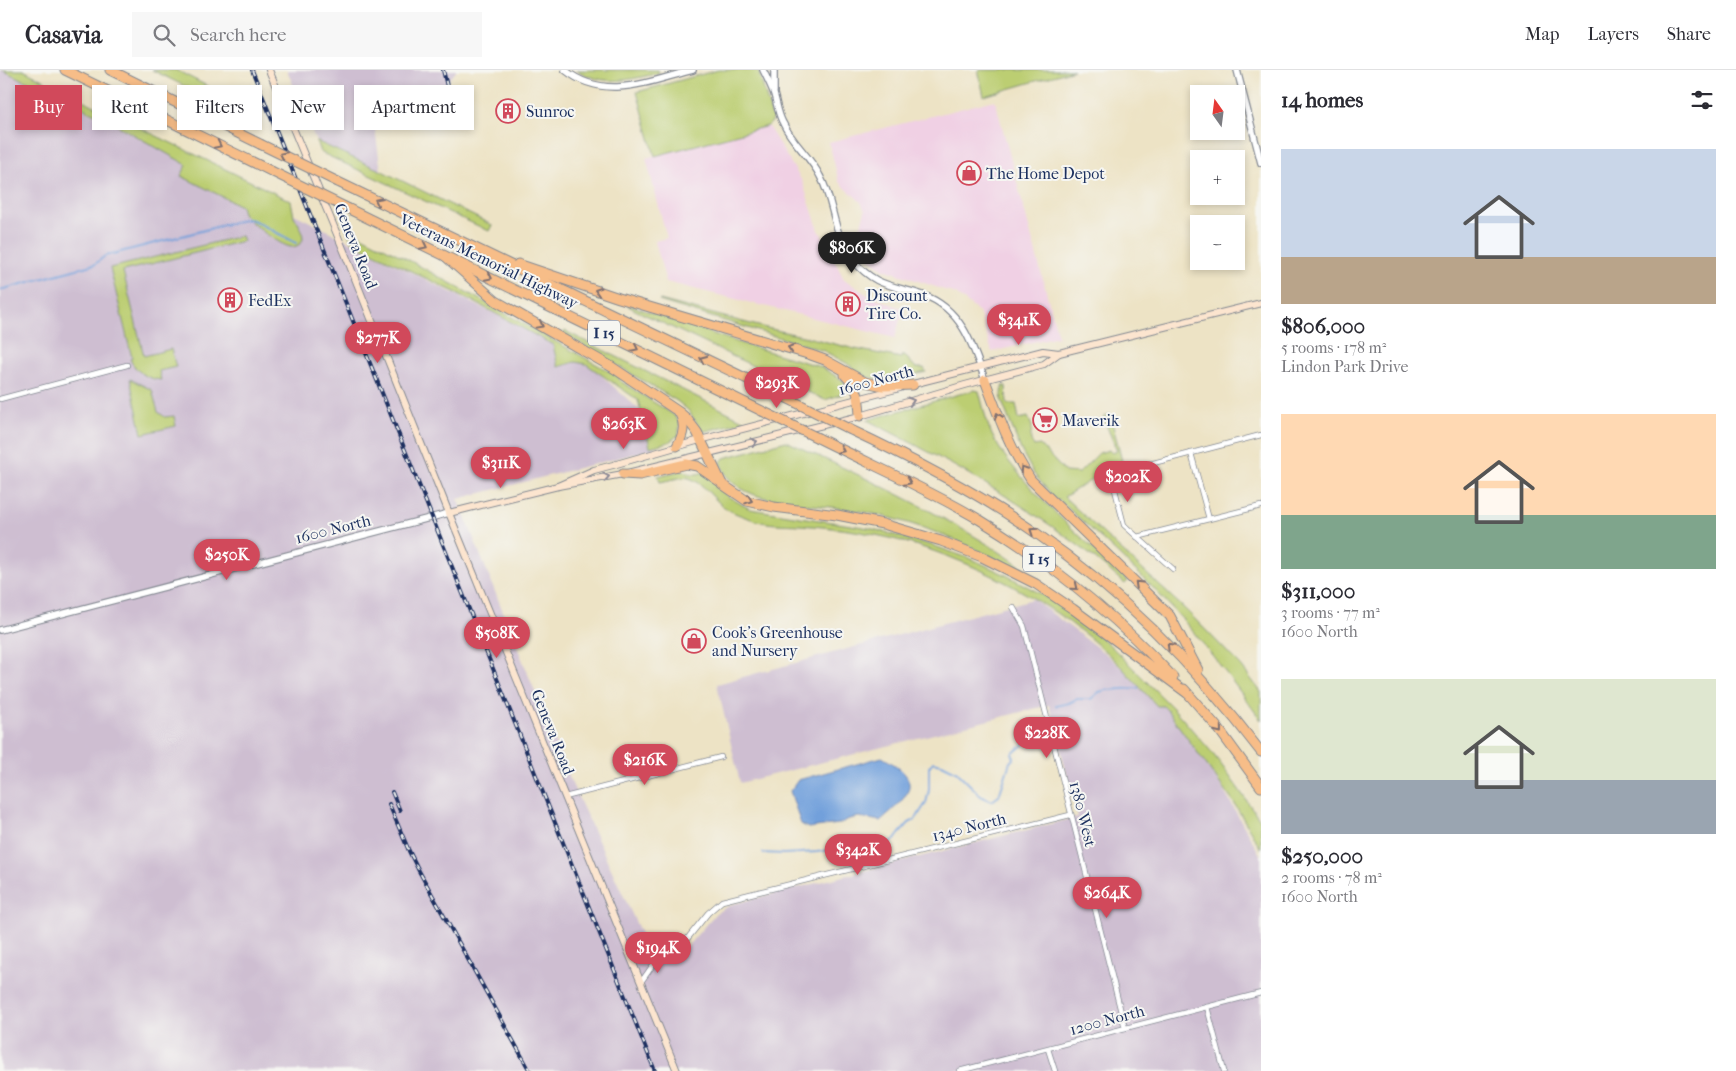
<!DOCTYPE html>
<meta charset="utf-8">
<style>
body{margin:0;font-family:"IM FELL French Canon",serif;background:#f7f7f7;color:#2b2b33;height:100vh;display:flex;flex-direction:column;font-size:19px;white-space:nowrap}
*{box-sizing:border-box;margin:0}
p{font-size:16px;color:#7c7c81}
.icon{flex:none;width:28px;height:28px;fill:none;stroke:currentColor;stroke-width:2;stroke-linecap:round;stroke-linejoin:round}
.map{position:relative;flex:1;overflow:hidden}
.drawer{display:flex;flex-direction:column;background:#fff;width:475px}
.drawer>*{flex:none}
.hud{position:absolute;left:15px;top:15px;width:475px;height:45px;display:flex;gap:10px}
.needle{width:32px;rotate:346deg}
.controls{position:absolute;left:1190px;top:15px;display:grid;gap:10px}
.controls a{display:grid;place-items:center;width:55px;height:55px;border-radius:0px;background:#fff;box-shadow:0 2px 8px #0003;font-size:25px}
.price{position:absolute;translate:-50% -42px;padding:0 11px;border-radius:18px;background:#d1495b;color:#fff;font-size:16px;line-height:32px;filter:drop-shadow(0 1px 2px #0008)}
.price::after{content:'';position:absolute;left:50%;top:30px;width:15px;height:11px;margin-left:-8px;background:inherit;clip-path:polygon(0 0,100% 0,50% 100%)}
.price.active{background:#222;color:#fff}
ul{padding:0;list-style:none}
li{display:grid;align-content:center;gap:10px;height:265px;padding:0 20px}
li span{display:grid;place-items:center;height:155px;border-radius:0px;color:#555}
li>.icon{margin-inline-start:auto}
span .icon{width:90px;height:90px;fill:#fffc;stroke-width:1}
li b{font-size:21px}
h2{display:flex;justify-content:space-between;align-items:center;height:60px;padding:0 20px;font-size:21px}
.pill{padding:0 18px;border-radius:0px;background:#fff;box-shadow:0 2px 8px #0003;font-size:18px;line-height:45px}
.pill.active{background:#d1495b;color:#fff}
header{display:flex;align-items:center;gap:30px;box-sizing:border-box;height:70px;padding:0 25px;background:#fff;border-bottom:1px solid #e1e1e2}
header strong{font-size:24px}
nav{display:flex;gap:28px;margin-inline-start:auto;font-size:18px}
.search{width:350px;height:45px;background:#f7f7f7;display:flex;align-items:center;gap:12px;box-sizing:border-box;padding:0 18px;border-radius:0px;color:#7c7c81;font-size:19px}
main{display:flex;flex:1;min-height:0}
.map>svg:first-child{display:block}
.built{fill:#f0d0e4}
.industrial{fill:#cebed1}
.green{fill:#bcce72;stroke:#6c7e68}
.water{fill:#72a0db;stroke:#46689c}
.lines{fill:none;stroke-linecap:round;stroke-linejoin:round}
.stream{stroke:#72a0db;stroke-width:2}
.minor-casing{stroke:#848992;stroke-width:6}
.tertiary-casing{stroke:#848992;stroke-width:8}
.secondary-casing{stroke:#848992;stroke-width:8}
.motorway-casing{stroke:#848992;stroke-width:11}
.minor{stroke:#fff;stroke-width:4.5}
.tertiary{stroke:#fff;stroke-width:5.5}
.secondary{stroke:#fce5cf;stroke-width:6}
.motorway{stroke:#f7bd88;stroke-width:9}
.rail-casing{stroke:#1b2f5e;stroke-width:4}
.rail{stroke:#f6f6f2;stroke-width:2;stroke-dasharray:5.5;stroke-linecap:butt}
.motorway-bridge-casing{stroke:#848992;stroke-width:11;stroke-linecap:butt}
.motorway-bridge{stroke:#f7bd88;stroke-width:9}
.oneway{stroke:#7e6f71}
.oneway2{stroke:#8c8a96}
.labels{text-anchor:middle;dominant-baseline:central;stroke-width:4;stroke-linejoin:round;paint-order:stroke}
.shield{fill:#f6f6f2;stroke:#5d6b8a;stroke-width:1}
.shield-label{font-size:15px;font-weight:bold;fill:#1b2f5e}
.poi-label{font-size:16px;fill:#1b2f5e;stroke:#f6f6f2;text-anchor:start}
.street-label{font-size:16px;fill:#1b2f5e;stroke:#f6f6f2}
</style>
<header>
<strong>Casavia</strong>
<div class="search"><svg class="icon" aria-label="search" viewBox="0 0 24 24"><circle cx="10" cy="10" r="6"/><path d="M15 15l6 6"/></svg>Search here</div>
<nav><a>Map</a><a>Layers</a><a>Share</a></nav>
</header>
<main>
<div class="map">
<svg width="1261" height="1001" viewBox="0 0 1261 1001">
<rect width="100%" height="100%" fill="#f6f6f2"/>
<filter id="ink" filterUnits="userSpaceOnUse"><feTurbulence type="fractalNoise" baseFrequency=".02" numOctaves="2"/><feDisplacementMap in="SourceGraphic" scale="10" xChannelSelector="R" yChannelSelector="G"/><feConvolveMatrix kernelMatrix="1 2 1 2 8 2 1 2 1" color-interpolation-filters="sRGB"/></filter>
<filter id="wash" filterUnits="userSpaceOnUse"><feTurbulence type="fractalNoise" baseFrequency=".0096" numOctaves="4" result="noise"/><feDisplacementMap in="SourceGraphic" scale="20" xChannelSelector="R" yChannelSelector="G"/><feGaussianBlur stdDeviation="1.12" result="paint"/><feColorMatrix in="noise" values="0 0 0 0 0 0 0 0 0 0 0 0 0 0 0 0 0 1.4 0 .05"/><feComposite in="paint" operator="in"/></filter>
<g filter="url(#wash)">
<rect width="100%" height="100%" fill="#ede3c5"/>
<g class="built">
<polygon points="995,30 1058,266 992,282 979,242 956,224 884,199 869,188 857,171 865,141 861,132 839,112 829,72"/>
<polygon points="768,56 802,111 818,158 844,209 866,224 903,239 895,268 666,212 655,171 667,168 646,88"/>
</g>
<g class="industrial">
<polygon points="0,0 5,0 581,287 666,364 653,379 458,429 572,714 655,894 684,880 716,843 733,834 1078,747 1049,635 740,713 717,614 1033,529 1107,585 1168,640 1221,716 1261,786 1261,1001 0,1001"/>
<polygon points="287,0 457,0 438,24 372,38 381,101 316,71"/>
</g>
<g class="green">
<path d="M2,0h21l49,25 219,106 3,15 8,14 1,9c-2,5 -6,8 -12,8 -10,-1 -42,-24 -48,-34 0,0 -2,-6 -2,-7l-60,-30 6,-11 -79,-45z"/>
<polygon points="152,0 176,0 254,40 260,53"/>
<path d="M576,0h82l1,3c-30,7 -55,14 -83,-3z"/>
<polygon points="718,0 756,0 759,3 773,50 771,53 768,56 655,86 637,22"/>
<polygon points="978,0 1074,0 984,26"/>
<polygon points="316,71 382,101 492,155 489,161 320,82"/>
<polygon points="346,158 407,189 614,304 619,307 620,311 674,345 680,354 678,367 677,366 669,372 650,377 638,330 586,294 575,292 558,297 553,275 467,228 353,173"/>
<path d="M241,166l2,5 -120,30 21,85 27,-7 5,18 -17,4 2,9c-14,-1 -26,-9 -31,-21l2,-1 -22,-90z"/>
<path d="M660,230l102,27 45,10 48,12 46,9 1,-3 4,2 10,11h8l2,4c-19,4 -38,12 -57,5v2l-23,-16 -22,-12 -165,-50z"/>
<polygon points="629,235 740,273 821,297 844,311 847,320 846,323 825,330 635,240 628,236"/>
<polygon points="565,261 745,351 706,361 702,361 688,340 677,331 563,263"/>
<polygon points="130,309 152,320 158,342 165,347 174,346 176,356 142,364"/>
<path d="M1003,316h3l1,18h9l3,15 9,-2 4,9c0,7 -4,14 2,20l6,-1 25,27 14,1 20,-20 10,-3 3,3 5,-2 -14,-34 7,-3 12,47 -58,36 123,114 54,55 20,26v28c-25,-34 -50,-68 -78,-100 -38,-43 -82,-82 -124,-120l-2,1 -23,-27 -13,-24 -20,-51z"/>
<path d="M974,320l5,1c4,14 7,31 13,44 9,18 21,32 34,47 31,35 68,66 102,99l-3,3c-77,-69 -167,-118 -258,-164z"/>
<path d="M786,371c82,38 165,76 239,128l-2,3c-52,-27 -107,-51 -164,-61 -33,-6 -69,-6 -101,-15 -17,-6 -34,-16 -37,-34l3,-4z"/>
<path d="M683,400c7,5 13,5 21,2l23,24 23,13 119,19 62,17 43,15 32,15 39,21 24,16 40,32 64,64 36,41 14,18 38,54v28l-27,-46 -67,-93 -4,-4h-6c-16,-17 -32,-36 -49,-52 -62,-58 -154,-104 -237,-120 -24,-5 -47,-7 -71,-9 -17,-1 -33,0 -49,-6 -9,-3 -20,-7 -27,-12 -12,-9 -20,-24 -35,-29 -7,-2 -21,3 -29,4l-2,-6z"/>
</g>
<path class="water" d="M882,687c44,24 28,38 -2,64l-21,-4 -10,2 -10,5 -31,4 -7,-4 -11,-33 8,-11z"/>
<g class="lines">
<g class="stream">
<polyline points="0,220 95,194 105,186 247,149 253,150 296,173"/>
<polyline points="1056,636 1069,633 1077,629 1091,629 1099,622 1107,620 1138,618"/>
<polyline points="763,783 784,784 817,782 853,776 857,773 861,773 866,777 892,772 909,753 915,750 926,733 929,720 929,697 933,692 942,694 956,701 981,726 992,731 999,726 1010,692 1014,688 1012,684 1023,675 1025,668 1039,652"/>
</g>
</g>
</g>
<g filter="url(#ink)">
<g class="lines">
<g class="minor-casing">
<g id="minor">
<polyline points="0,329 127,295"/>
<polyline points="1191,383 1209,449"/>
<polyline points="1137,467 1261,436"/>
<polyline points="1173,499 1124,455 1111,404 1261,365"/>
<polyline points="1013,537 1024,556 1125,958"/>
<polyline points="565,727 721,687"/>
<polyline points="629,883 660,885 674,879 683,874 708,843 722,831 1070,745"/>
<polyline points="641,912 660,885"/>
<polyline points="1207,937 1224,1001"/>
<polyline points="1048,979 1055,1001"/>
<polyline points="959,1001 1261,923"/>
</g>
</g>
<g class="tertiary-casing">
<g id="tertiary">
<path d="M565,0c40,32 84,11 128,0"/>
<path d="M763,0c4,8 8,16 11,24 3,10 4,20 9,29 9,20 27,33 37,53 15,27 12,58 33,84 22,27 40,25 70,35 38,13 50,50 62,85"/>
<polyline points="1237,0 1261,93"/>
<polyline points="774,21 774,0"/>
<polyline points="0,560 449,443"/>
</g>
</g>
<g class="secondary-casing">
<g id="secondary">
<polyline points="269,0 346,186 449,443 677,1001"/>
<polyline points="909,315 1043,281 1059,283 1261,233"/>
<polyline points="558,416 594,400 613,395 700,370 900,318"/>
<polyline points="449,443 558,416 623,404 860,346 965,315 1044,294 1059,283"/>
</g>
</g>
<g class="motorway-casing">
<g id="motorway">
<polyline points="65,0 271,101"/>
<polyline points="110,0 260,74"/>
<polyline points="338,112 795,332"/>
<polyline points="349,139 762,341"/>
<polyline points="445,186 496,231 612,297 679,342 687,349 697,362 722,414 747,431 774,437 837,445 883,454 941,471 982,487 1036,514 1073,539 1187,623"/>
<polyline points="518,194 619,228 811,285 825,290 865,312 883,316 913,315"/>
<path d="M845,305c14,14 14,22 15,41"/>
<path d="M985,310c13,35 25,69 46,100l139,136 28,54"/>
<path d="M851,360c64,30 127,63 185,103 87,60 161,135 225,219"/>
<path d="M818,368c54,27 110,51 162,82 71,43 137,97 193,157"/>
<path d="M677,376c6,-10 9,-20 3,-32"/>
<polyline points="623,404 640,405 686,394 697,396 719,411"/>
<polyline points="1184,619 1218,658 1261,717"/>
</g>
</g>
<use href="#minor" class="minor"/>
<use href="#tertiary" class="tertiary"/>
<use href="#secondary" class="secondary"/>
<use href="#motorway" class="motorway"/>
<g class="rail-casing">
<g id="rail">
<polyline points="252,0 655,1001"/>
<polyline points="443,0 455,49"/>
<polyline points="392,722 400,741"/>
<polyline points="389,734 409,781 419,801 530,1001"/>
</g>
</g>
<use href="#rail" class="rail"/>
<g class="motorway-bridge-casing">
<g id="motorway-bridge">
<polyline points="260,74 338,112"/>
<polyline points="271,101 349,139"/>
<polyline points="795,332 851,360"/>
<polyline points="762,341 818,368"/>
</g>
</g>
<use href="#motorway-bridge" class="motorway-bridge"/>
</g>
<defs><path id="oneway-chevron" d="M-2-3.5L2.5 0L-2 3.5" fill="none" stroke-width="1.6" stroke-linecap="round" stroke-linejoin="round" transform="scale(1.25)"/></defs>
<g class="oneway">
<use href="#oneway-chevron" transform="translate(218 75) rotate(26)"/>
<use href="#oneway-chevron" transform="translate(283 85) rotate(-154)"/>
<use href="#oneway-chevron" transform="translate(378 131) rotate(-154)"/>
<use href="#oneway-chevron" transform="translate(424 176) rotate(26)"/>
<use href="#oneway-chevron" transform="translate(489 207) rotate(26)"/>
<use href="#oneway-chevron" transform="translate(598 221) rotate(-162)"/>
<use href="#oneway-chevron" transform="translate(540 255) rotate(29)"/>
<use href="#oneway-chevron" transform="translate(635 278) rotate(26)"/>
<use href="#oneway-chevron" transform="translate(791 278) rotate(-163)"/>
<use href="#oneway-chevron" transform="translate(703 289) rotate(-155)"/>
<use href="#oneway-chevron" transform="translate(998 346) rotate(-110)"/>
<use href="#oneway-chevron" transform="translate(841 380) rotate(26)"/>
<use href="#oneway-chevron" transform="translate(1023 399) rotate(-123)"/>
<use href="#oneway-chevron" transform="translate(908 412) rotate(26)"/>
<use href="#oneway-chevron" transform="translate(749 430) rotate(19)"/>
<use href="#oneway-chevron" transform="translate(1033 461) rotate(-146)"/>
<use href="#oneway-chevron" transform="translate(1138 514) rotate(-136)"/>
<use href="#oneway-chevron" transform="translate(1075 517) rotate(39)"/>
<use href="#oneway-chevron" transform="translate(1170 576) rotate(-135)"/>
<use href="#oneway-chevron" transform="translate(1219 660) rotate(51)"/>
</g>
<g class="oneway2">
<use href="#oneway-chevron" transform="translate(911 331) rotate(-17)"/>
<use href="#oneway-chevron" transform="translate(754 372) rotate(-14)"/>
<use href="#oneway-chevron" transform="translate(606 407) rotate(-11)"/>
</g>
</g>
<defs>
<g id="building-ring" transform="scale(1.25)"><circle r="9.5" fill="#f6f6f2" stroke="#d1495b" stroke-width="1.5"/><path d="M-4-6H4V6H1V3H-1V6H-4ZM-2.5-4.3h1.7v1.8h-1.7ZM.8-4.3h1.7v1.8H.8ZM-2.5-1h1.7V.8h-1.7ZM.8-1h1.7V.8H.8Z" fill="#d1495b"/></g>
<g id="shop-ring" transform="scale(1.25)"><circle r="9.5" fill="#f6f6f2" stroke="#d1495b" stroke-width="1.5"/><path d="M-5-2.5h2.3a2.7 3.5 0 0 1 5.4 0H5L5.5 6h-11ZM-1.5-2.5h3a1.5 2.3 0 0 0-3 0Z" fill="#d1495b"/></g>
<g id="supermarket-ring" transform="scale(1.25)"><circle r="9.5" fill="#f6f6f2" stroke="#d1495b" stroke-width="1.5"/><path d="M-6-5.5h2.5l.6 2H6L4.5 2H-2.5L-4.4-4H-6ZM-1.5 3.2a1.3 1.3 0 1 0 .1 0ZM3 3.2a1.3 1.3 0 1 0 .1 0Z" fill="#d1495b"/></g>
</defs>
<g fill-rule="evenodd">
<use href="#building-ring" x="508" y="41"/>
<use href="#shop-ring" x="969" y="103"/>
<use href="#building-ring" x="230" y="230"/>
<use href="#building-ring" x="848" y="234"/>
<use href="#supermarket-ring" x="1045" y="350"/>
<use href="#shop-ring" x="694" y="571"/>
</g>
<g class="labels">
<g class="shield">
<rect x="588" y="250.5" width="32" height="25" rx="4"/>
<rect x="1023" y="476.5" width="32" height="25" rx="4"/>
</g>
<g class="shield-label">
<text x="604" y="263">I 15</text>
<text x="1039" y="489">I 15</text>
</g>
<g class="poi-label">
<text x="526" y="41">Sunroc</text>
<text x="986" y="103">The Home Depot</text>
<text x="866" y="225">Discount<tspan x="866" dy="18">Tire Co.</tspan></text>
<text x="248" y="230">FedEx</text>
<text x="1062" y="350">Maverik</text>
<text x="712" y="562">Cook's Greenhouse<tspan x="712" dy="18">and Nursery</tspan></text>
</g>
<g class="street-label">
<text transform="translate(356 176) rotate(68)">Geneva Road</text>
<text transform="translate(489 191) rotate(26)">Veterans Memorial Highway</text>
<text transform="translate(876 310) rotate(-15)">1600 North</text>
<text transform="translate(333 459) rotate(-14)">1600 North</text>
<text transform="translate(553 662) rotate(68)">Geneva Road</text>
<text transform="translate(1083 744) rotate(76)">1380 West</text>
<text transform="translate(969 757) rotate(-14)">1340 North</text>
<text transform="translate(1107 950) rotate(-15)">1200 North</text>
</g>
</g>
</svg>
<div class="controls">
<a><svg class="needle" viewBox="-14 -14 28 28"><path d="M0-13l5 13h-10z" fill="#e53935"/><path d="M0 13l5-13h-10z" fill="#7c7c81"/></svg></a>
<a>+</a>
<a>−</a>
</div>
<b class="price active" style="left:852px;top:204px">$806K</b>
<b class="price" style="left:1019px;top:276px">$341K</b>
<b class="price" style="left:378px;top:294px">$277K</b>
<b class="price" style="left:777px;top:339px">$293K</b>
<b class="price" style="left:624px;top:380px">$263K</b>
<b class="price" style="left:501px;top:419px">$311K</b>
<b class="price" style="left:1128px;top:433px">$202K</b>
<b class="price" style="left:227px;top:511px">$250K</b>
<b class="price" style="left:497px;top:589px">$508K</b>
<b class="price" style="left:1047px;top:689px">$228K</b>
<b class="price" style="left:645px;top:716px">$216K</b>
<b class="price" style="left:858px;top:806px">$342K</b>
<b class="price" style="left:1107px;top:849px">$264K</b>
<b class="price" style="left:658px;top:904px">$194K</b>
<div class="hud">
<a class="pill active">Buy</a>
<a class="pill">Rent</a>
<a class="pill">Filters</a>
<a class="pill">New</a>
<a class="pill">Apartment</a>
</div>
</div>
<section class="drawer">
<h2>14 homes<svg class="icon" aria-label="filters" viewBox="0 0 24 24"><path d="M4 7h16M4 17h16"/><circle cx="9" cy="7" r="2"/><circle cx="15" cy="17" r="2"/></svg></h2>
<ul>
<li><span style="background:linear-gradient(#c9d6e8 70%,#b9a48a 0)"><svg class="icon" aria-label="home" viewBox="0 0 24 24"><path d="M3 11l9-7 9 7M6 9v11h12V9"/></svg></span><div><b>$806,000</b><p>5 rooms · 178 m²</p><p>Lindon Park Drive</p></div></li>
<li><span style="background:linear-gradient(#ffd9b3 65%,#7fa58c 0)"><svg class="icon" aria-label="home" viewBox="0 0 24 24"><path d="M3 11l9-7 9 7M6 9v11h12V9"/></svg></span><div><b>$311,000</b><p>3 rooms · 77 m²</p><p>1600 North</p></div></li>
<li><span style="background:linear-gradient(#dfe7d0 65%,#9aa5b1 0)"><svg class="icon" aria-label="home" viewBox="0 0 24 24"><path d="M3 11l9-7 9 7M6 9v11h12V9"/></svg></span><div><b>$250,000</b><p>2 rooms · 78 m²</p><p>1600 North</p></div></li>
</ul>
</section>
</main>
